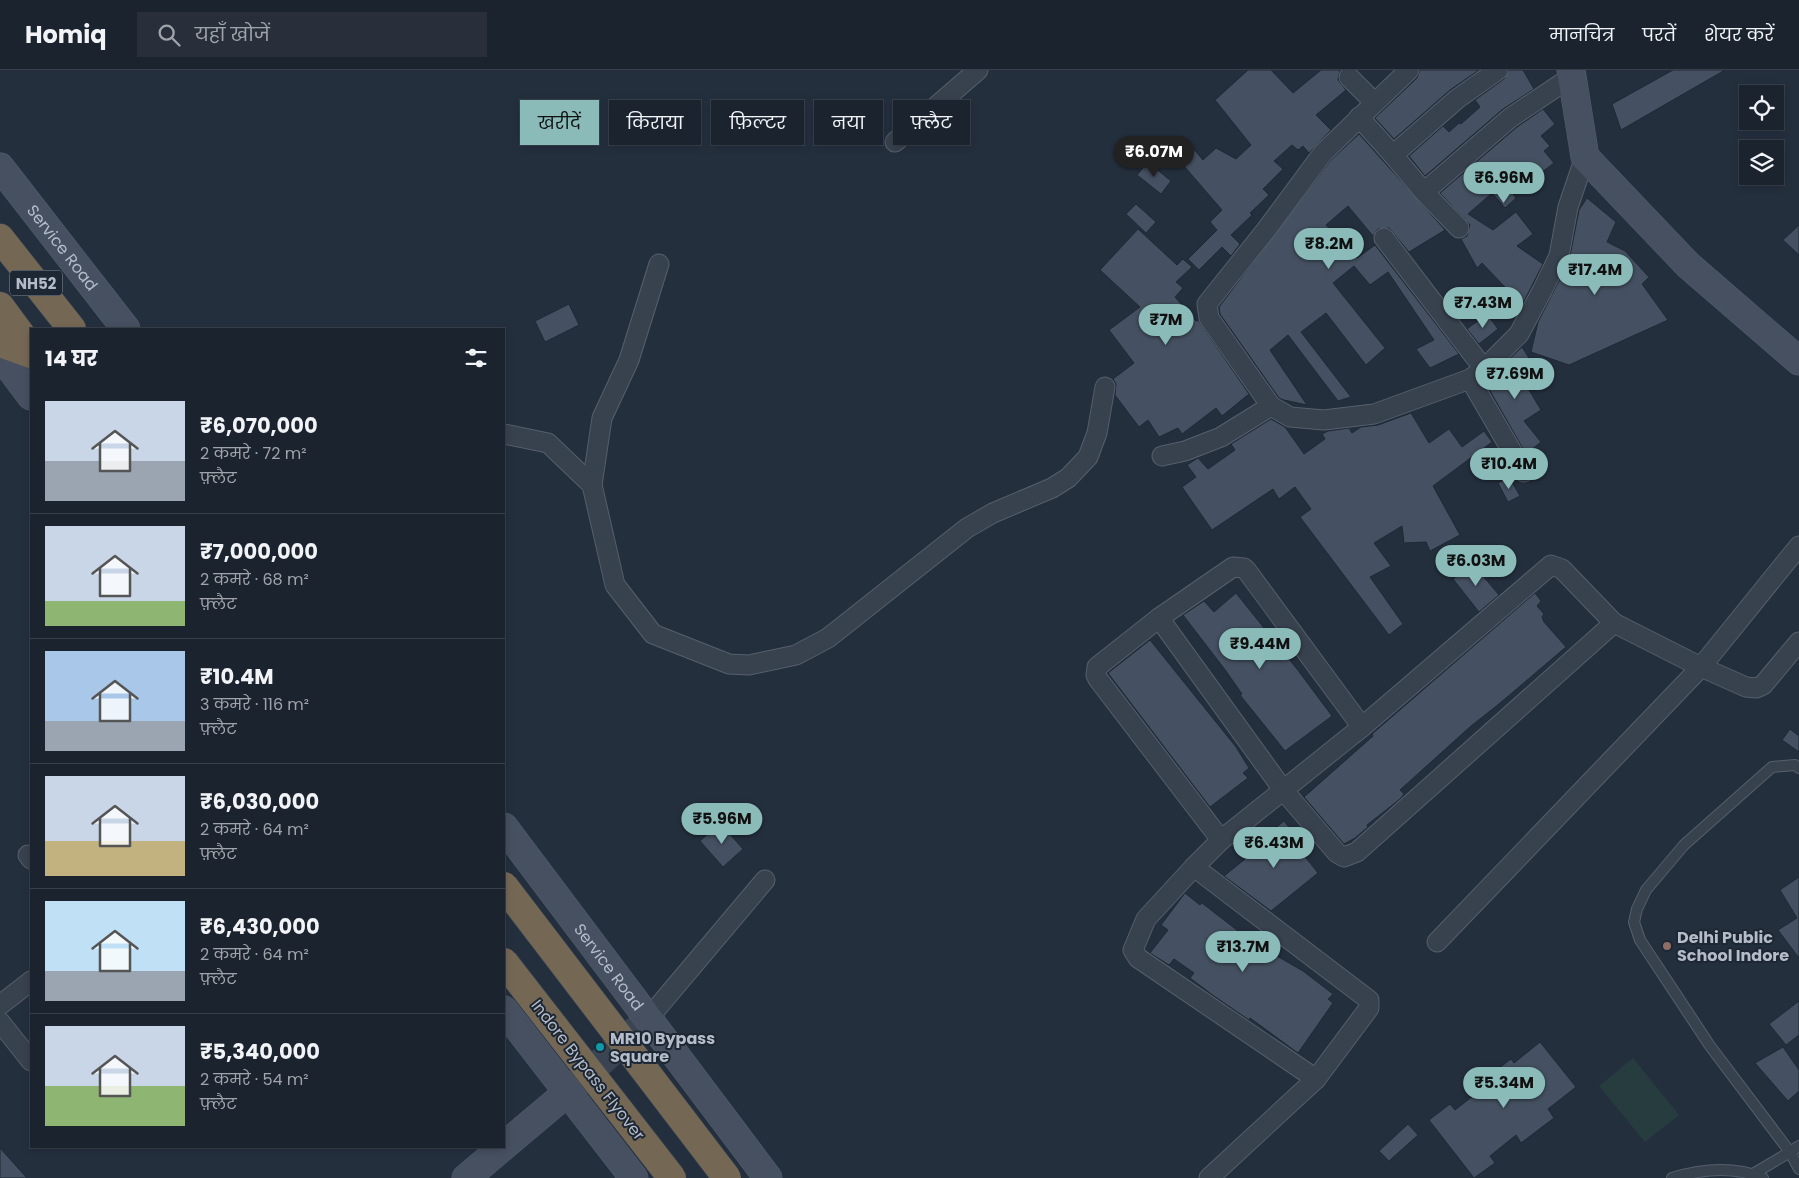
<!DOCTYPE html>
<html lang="hi">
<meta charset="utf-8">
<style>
body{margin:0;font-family:Poppins,"Noto Sans Devanagari",sans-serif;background:#282f3a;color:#f1f3f6;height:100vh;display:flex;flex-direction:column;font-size:19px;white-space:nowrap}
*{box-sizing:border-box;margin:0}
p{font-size:16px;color:#a0a4aa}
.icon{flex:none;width:28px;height:28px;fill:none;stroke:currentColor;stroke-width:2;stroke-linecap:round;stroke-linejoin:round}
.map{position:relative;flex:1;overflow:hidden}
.drawer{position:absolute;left:30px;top:258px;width:475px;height:820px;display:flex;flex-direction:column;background:#1b232e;border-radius:0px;box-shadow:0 2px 8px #0003,0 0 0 1px #39404a}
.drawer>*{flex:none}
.banner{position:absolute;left:520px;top:30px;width:475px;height:45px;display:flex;gap:10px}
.fabs{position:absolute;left:1739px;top:15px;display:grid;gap:10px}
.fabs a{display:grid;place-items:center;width:45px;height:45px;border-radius:0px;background:#1b232e;box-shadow:0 2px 8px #0003,0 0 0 1px #39404a;font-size:25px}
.price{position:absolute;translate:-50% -42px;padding:0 11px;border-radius:18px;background:#8bbbb9;color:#111;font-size:16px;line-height:32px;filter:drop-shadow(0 1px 2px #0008)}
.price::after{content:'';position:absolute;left:50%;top:30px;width:15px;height:11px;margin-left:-8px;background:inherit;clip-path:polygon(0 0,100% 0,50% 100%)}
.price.active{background:#222;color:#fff}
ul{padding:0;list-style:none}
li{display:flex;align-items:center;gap:15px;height:125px;padding:0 15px}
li+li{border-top:1px solid #39404a}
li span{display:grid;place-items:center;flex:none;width:140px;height:100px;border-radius:0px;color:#555}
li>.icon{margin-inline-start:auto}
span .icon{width:60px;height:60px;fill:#fffc;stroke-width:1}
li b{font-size:21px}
h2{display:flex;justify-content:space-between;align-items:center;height:60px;padding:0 15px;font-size:21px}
.pill{padding:0 18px;border-radius:0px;background:#1b232e;box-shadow:0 2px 8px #0003,0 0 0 1px #39404a;font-size:18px;line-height:45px}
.pill.active{background:#8bbbb9;color:#111}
header{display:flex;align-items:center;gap:30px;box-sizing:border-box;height:70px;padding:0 25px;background:#1b232e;border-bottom:1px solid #39404a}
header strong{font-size:24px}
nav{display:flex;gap:28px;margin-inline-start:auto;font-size:18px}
.search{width:350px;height:45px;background:#282f3a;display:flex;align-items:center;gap:12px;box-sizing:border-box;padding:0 18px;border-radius:0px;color:#a0a4aa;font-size:19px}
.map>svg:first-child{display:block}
.green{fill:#263c3f}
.building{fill:#455162;stroke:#1f2835}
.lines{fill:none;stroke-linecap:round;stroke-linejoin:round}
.secondary-tunnel{stroke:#3a4453;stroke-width:28;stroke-dasharray:28 14;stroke-linecap:butt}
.lane-casing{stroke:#565f6c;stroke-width:12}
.street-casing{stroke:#565f6c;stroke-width:21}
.secondary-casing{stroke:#565f6c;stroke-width:29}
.highway-casing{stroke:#434c59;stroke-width:29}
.lane{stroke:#38414e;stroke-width:10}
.street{stroke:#38414e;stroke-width:19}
.secondary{stroke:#465061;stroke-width:28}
.highway{stroke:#746855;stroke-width:28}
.highway-bridge-casing{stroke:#434c59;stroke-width:29;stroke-linecap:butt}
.highway-bridge{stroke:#746855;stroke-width:28}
.education-dot{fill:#8d6e63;stroke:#1d2633;stroke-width:2}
.culture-dot{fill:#0f9aa8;stroke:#1d2633;stroke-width:2}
.labels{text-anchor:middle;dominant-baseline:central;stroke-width:4;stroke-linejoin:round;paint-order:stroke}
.shield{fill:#1d2633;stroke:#878f9c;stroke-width:1}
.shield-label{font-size:15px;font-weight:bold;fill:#b4bcc9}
.street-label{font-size:16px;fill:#b4bcc9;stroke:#1d2633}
.poi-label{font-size:16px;font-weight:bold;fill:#b4bcc9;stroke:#1d2633;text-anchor:start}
</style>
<header>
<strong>Homiq</strong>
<div class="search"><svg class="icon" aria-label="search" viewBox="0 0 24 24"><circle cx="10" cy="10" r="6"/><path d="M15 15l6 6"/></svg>यहाँ खोजें</div>
<nav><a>मानचित्र</a><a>परतें</a><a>शेयर करें</a></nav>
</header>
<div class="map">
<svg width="1799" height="1108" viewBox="0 0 1799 1108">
<rect width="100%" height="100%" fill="#242f3e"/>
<polygon class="green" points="1633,988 1679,1045 1645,1072 1599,1016"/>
<g class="building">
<polygon points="1248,0 1271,0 1293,23 1321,0 1340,0 1338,10 1346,20 1316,45 1331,60 1309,83 1303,76 1298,80 1292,75 1274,91 1283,99 1263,119 1269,125 1250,143 1252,145 1231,165 1240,174 1231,186 1222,177 1199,200 1188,189 1217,160 1210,152 1222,140 1171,81 1185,69 1203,90 1216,78 1236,89 1251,75 1215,30"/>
<polygon points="1420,0 1479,0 1450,20 1394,69 1375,48 1417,8"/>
<polygon points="1509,0 1523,0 1534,19 1503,39 1425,106 1409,86 1443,56 1449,62 1459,53 1461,54 1480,37 1475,30 1504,9"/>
<polygon points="1673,0 1725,0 1621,60 1612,34"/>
<polygon points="1543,39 1555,54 1541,66 1550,76 1544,81 1554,93 1513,124 1516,128 1505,138 1492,123 1468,144 1493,160 1516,142 1533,164 1517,176 1543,194 1522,235 1482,193 1477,198 1461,169 1467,166 1470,155 1440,123 1517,57"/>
<polygon points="1359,64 1445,160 1409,182 1389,158 1378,159 1373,166 1348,136 1326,155 1357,188 1375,175 1459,284 1430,298 1416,279 1434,270 1388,202 1370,215 1354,196 1333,213 1385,278 1366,295 1326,243 1301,262 1351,327 1338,331 1288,265 1270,280 1307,335 1284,330 1279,328 1220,244 1219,237 1331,90"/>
<polygon points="1148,92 1171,111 1161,124 1137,105"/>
<polygon points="1587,128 1616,152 1607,172 1625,181 1649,207 1642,214 1668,250 1569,295 1531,282 1538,252 1569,191 1579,140"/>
<polygon points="1136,134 1156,152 1146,163 1126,144"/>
<polygon points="1799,155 1799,185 1783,170"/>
<polygon points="1138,159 1177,195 1183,189 1192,197 1176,212 1183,218 1175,227 1196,251 1198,250 1249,324 1222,346 1216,338 1182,364 1178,358 1159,367 1148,350 1139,357 1115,325 1116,314 1113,309 1134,293 1109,260 1140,237 1100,200"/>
<polygon points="569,234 579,255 545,272 535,251"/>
<polygon points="1487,244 1498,259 1479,274 1467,259"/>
<polygon points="1522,277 1529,288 1515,296 1541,340 1524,351 1541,372 1526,384 1485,312"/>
<polygon points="1411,343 1429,373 1449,359 1462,377 1484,361 1492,372 1433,416 1460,465 1430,481 1426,472 1404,473 1402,456 1374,473 1391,496 1370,507 1403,554 1389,565 1300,447 1311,439 1295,417 1279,429 1273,419 1212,460 1182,417 1196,407 1187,395 1198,388 1208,399 1235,380 1231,374 1271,349 1285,357 1304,384 1325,369 1322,364 1328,361 1349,358 1352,363 1361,357 1378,355"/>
<polygon points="1509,407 1520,426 1508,432 1498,413"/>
<polygon points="1472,493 1499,525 1479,542 1453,509"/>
<polygon points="1236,523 1297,599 1332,646 1285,681 1240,625 1242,624 1226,601 1183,545 1204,531 1214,542"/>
<polygon points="1535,523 1541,531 1537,536 1544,544 1542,547 1544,552 1566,577 1499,634 1471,656 1400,720 1404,724 1400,729 1367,755 1368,757 1355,768 1344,774 1304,727 1373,666 1372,664"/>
<polygon points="1150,570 1236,677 1249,698 1243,703 1248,708 1210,737 1108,603"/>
<polygon points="1790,659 1799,666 1799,682 1782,670"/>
<polygon points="1284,751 1299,770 1295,774 1318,803 1271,841 1224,806 1270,769 1267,765"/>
<polygon points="720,753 743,779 723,797 700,771"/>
<polygon points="1799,807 1799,888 1778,860 1797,848 1780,820"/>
<polygon points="1185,823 1200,835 1202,833 1251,871 1303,901 1333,924 1328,929 1333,933 1298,983 1250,948 1249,950 1214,926 1190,908 1194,903 1174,889 1169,895 1150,883 1168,860 1161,855"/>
<polygon points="1799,931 1799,965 1786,975 1769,954"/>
<polygon points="1540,972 1576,1017 1548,1039 1554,1048 1521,1073 1516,1065 1490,1086 1495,1093 1474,1108 1429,1050 1450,1034 1455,1040 1482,1019 1478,1014 1511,989 1514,993"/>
<polygon points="1783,977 1799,1000 1799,1021 1788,1031 1755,993"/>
<polygon points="1408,1054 1418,1065 1389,1091 1379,1081"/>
<polygon points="0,1078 27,1108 0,1108"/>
</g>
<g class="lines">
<polyline class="secondary-tunnel" points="568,1022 647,950"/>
<g class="lane-casing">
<g id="lane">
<polyline points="1799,698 1795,695 1772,697 1684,775 1646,820 1637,839 1634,852 1640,870 1710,976 1790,1082 1799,1076"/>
<polyline points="1753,1104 1790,1082 1799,1099"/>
<path d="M1672,1108c30,-9 62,-12 91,0"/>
</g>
</g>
<g class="street-casing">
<g id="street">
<polyline points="1409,0 1323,83 1266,160 1207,234 1209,248 1271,336 1290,347 1324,350 1374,344 1470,309 1484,299 1519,264 1543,219 1559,186 1568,137 1585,87"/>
<polyline points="1498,0 1457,29 1393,85 1424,122 1510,48 1571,7"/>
<polyline points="1349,7 1374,32"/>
<polyline points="1359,47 1393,85"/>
<polyline points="895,72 978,0"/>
<polyline points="1424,122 1459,158"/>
<polyline points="1384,168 1484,299"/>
<polyline points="1470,309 1524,402"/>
<polyline points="504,364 548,373 592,415 615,515 653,564 729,594 749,595 796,585 828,568 967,458 993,443 1052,418 1068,408 1088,387 1097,363 1105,317"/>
<polyline points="1162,386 1185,381 1221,367 1271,336"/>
<polyline points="592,415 602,348 629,290 659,194"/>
<polyline points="1159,548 1284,721 1337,783 1344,787 1357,782 1614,553"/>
<polyline points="1221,770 1362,657 1551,495 1562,499 1614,553 1701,597 1746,617 1756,618 1763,615 1799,572"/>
<polyline points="28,785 31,789"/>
<polyline points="1194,797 1146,849 1133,880 1138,888 1316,1009"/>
<polyline points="1437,872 1701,597 1799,476"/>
<polyline points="0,935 31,911"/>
<polyline points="647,950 765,810"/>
<polyline points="0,952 31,991"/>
<polyline points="1209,1108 1316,1009 1369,938 1369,930 1194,797 1221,770 1098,609 1096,605 1097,597 1159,548 1233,497 1244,498 1247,501 1362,657"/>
</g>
</g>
<g class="secondary-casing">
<g id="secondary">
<polyline points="1571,0 1585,87 1688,195 1799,291"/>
<path id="s1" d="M0,97l126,162"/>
<polyline points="0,285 31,326"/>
<path id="s2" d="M504,757l264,351"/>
<polyline points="504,940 634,1108"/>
<polyline points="466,1108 568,1022"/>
</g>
</g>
<g class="highway-casing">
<g id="highway">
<polyline points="0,168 72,259"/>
<polyline points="0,236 31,278"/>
<polyline points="0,273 31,284"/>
</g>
</g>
<use href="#lane" class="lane"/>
<use href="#street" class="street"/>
<use href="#secondary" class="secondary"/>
<use href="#highway" class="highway"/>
<g class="highway-bridge-casing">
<g id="highway-bridge">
<polyline points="504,816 727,1108"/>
<polyline points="504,892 672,1108"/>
</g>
</g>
<use href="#highway-bridge" class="highway-bridge"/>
</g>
<circle class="education-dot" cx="1667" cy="876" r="5"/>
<circle class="culture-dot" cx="600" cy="977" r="5"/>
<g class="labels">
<rect class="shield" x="10" y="200.5" width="52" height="25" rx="4"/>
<g class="shield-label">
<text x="36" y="213">NH52</text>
</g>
<g class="street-label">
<text stroke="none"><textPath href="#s1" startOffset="102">Service Road</textPath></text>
<text stroke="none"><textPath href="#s2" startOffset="175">Service Road</textPath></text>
<text transform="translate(588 1000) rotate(52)">Indore Bypass Flyover</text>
</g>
<g class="poi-label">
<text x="1677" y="867">Delhi Public<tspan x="1677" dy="18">School Indore</tspan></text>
<text x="610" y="968">MR10 Bypass<tspan x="610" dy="18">Square</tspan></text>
</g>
</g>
</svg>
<div class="fabs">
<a><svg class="icon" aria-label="locate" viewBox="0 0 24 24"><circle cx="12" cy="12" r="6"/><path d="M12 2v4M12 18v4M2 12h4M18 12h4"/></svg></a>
<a><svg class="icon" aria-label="layers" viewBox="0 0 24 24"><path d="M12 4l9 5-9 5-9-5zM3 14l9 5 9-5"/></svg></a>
</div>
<b class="price active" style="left:1154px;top:108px">₹6.07M</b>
<b class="price" style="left:1504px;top:134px">₹6.96M</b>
<b class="price" style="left:1329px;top:200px">₹8.2M</b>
<b class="price" style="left:1595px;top:226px">₹17.4M</b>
<b class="price" style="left:1483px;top:259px">₹7.43M</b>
<b class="price" style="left:1166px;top:276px">₹7M</b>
<b class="price" style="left:1515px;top:330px">₹7.69M</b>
<b class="price" style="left:1509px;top:420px">₹10.4M</b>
<b class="price" style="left:1476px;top:517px">₹6.03M</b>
<b class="price" style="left:1260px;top:600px">₹9.44M</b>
<b class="price" style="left:722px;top:775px">₹5.96M</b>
<b class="price" style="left:1274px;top:799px">₹6.43M</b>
<b class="price" style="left:1243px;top:903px">₹13.7M</b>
<b class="price" style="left:1504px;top:1039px">₹5.34M</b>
<div class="banner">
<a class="pill active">खरीदें</a>
<a class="pill">किराया</a>
<a class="pill">फ़िल्टर</a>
<a class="pill">नया</a>
<a class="pill">फ़्लैट</a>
</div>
<section class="drawer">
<h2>14 घर<svg class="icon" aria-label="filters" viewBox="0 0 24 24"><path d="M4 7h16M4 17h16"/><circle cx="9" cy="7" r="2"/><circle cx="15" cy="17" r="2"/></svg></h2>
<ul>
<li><span style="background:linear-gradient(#c9d6e8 60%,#9aa5b1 0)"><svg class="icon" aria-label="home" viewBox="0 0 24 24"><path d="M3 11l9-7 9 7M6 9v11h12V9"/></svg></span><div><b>₹6,070,000</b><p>2 कमरे · 72 m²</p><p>फ़्लैट</p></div></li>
<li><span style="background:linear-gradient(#c9d6e8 75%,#8fb573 0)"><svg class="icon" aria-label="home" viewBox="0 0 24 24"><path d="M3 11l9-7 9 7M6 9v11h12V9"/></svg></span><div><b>₹7,000,000</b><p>2 कमरे · 68 m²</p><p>फ़्लैट</p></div></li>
<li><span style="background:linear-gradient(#a9c7e8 70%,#9aa5b1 0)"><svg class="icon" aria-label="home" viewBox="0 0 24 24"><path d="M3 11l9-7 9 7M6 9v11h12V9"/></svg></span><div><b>₹10.4M</b><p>3 कमरे · 116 m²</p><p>फ़्लैट</p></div></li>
<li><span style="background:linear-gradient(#c9d6e8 65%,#c2b280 0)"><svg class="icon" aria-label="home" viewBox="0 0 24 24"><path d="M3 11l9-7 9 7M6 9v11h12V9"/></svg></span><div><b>₹6,030,000</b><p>2 कमरे · 64 m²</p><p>फ़्लैट</p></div></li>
<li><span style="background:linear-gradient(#bfe0f5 70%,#9aa5b1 0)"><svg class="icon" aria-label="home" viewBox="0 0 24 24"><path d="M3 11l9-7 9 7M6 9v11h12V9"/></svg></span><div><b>₹6,430,000</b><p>2 कमरे · 64 m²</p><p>फ़्लैट</p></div></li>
<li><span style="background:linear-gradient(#c9d6e8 60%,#8fb573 0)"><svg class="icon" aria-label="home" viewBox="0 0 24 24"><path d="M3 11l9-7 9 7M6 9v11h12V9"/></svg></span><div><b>₹5,340,000</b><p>2 कमरे · 54 m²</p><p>फ़्लैट</p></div></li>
</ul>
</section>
</div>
